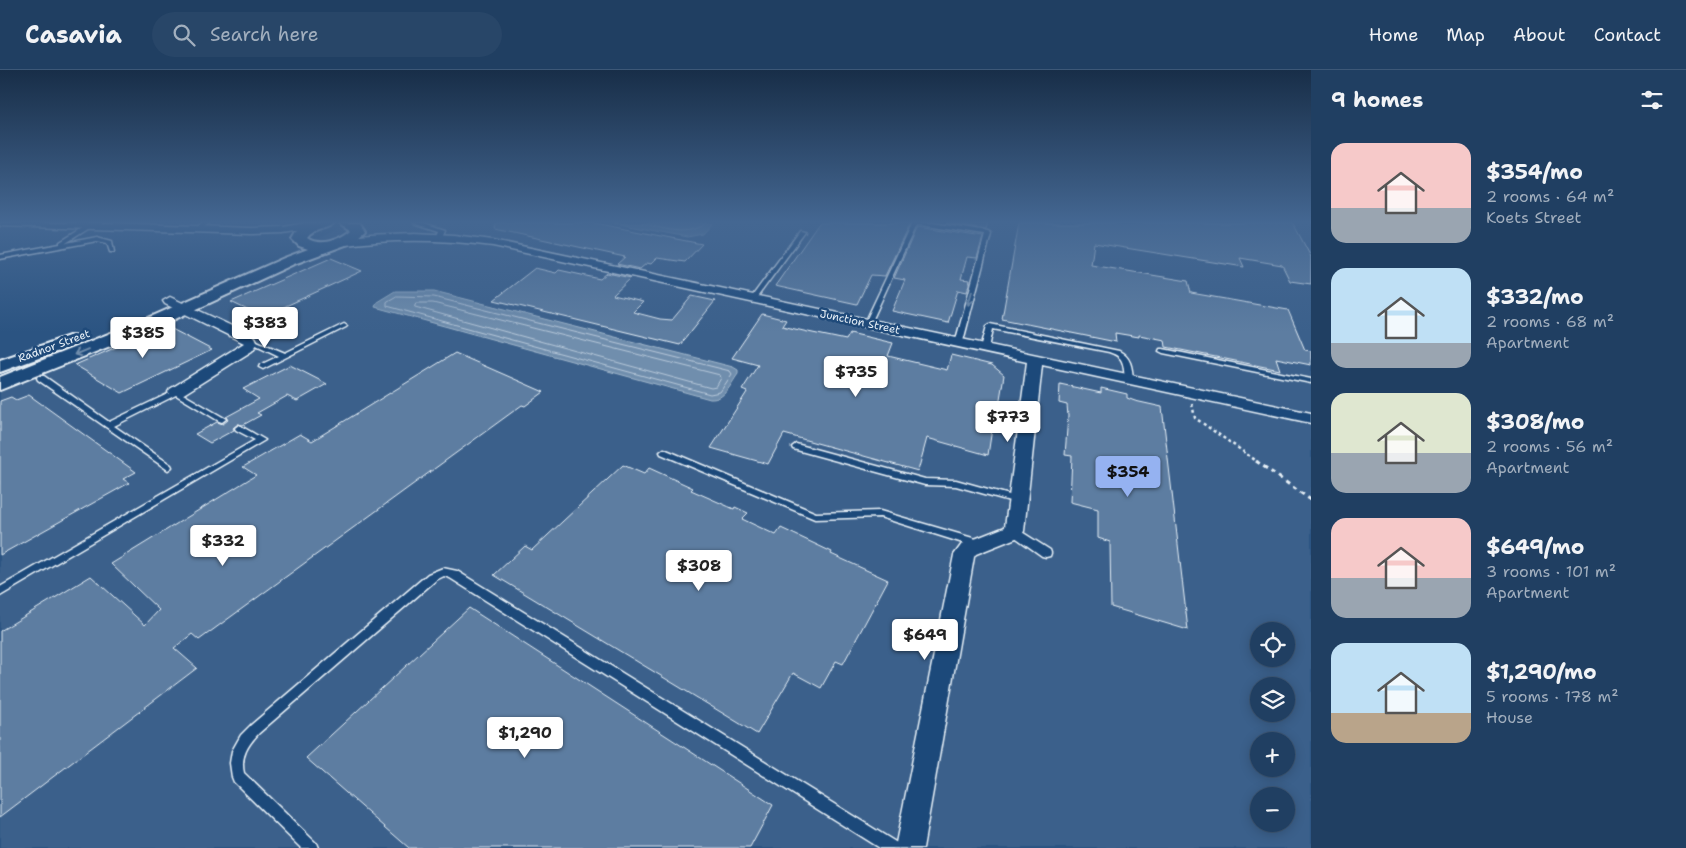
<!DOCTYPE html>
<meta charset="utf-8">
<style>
body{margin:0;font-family:"Shantell Sans",sans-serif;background:#284668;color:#f1f3f6;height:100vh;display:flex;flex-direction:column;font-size:19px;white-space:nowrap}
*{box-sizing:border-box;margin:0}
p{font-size:16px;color:#a2afbe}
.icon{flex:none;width:28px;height:28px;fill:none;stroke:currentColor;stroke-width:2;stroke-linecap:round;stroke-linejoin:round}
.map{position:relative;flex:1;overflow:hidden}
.sheet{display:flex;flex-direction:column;background:#203f62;width:375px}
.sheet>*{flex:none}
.tools{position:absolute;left:1250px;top:552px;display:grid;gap:10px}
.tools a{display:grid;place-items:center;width:45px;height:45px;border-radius:50%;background:#203f62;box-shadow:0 2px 12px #0003,0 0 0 1px #3d5877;font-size:25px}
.price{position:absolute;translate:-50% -42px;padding:0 11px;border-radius:5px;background:#fff;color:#222;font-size:16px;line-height:32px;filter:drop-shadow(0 1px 2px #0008)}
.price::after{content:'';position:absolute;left:50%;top:30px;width:15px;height:11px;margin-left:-8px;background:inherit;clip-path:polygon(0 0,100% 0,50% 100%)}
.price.selected{background:#95b2f1;color:#111}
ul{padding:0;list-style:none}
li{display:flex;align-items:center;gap:15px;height:125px;padding:0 20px}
li span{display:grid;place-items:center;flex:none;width:140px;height:100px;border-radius:15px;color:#555}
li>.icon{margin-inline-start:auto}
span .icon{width:60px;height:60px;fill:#fffc;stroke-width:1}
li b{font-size:21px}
h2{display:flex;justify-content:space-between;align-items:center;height:60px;padding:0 20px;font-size:21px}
header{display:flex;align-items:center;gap:30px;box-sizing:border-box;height:70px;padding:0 25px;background:#203f62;border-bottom:1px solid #3d5877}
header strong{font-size:24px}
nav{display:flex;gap:28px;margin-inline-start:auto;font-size:18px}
.search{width:350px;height:45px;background:#284668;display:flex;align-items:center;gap:12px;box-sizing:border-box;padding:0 18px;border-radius:28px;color:#a2afbe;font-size:19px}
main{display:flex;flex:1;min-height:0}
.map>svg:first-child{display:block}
.built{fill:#3a608b;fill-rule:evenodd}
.water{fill:#708ead;stroke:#a0b6cb}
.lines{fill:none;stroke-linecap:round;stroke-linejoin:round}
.shore{stroke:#b8c9da;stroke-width:1}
.building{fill:#5d7da1;stroke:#e8f1f8}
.service-casing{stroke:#e8f1f8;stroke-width:3}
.minor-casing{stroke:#e8f1f8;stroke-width:3}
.tertiary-casing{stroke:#e8f1f8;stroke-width:4}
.path-far1{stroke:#e8f1f8;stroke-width:2.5;stroke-dasharray:3 3;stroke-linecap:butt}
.path{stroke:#e8f1f8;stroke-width:3;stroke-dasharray:4.5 4.5;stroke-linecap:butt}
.service{fill:#1f4a7a;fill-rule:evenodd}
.minor{fill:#1f4a7a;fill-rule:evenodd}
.tertiary{fill:#1f4a7a;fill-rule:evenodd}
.oneway{stroke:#6f8dac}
.labels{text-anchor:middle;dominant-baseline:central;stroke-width:5;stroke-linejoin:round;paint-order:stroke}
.far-street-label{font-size:11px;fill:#e8f1f8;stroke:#1f4a7a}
</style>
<header>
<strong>Casavia</strong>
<div class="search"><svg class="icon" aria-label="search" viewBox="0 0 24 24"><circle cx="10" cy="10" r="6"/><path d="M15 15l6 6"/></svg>Search here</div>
<nav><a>Home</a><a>Map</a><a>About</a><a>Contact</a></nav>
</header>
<main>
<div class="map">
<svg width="1311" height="778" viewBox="0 0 1311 778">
<rect width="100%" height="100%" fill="#2b5482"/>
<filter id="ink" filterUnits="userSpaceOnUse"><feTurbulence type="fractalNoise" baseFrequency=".02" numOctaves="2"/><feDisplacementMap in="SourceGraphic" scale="10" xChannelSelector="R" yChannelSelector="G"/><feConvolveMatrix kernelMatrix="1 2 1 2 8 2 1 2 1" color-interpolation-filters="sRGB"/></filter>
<g filter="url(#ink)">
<path class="built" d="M348,153h963v625h-1311v-475l121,-44 76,-32 106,-50zM1259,561h27v28h-27zM1259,616h27v28h-27zM1259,671h27v28h-27zM1259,726h27v28h-27z"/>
<g class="water">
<polygon points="614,153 713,153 703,164 687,167"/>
<path d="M395,221h39l299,76 5,3v4c-8,11 -13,26 -28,25l-335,-92 2,-5z"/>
</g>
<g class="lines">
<g class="shore">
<path d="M641,153c22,5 45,15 65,0"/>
<polygon points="397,226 434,227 730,301 732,304 720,322 710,324 387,236 387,232"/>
<polygon points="416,233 433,233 720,305 721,308 716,317 711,318 415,237"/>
</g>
</g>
<g class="building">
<polygon points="496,153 594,153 702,174 685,192 657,188 651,194 647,193 640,199 617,194 625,187 495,159"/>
<polygon points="819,153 910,153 885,206 871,205 857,234 775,216"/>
<polygon points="946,153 988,153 986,160"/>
<polygon points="1019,153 1293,153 1311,187 1311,214 1290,211 1282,195 1240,188 1244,197 1094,173 1091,195 1188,211 1191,223 1288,240 1305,280 1311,281 1311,295 1276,288 1280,300 1166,277 1165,270 1139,265 1139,267 1115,263 1116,272 1002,249"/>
<polygon points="917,157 983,167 977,188 967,187 961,209 970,210 967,222 958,220 948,253 892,241 905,210 894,208"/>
<polygon points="331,188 362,201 262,247 231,232"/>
<polygon points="535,198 556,203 559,200 600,209 607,203 631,208 613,225 643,232 633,242 660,249 672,250 692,226 715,231 680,275 494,230"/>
<polygon points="762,244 786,250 782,256 808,262 846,270 850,263 893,273 888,286 947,300 951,285 992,295 1004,305 996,353 993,352 988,385 927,368 918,401 784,364 768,394 711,378 747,322 742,320 758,295 732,288"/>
<polygon points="170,258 212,280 122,323 75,295 158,259"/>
<polygon points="455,283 544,322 525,336 522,335 199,570 192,564 174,578 197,598 0,747 0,561 91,506 145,555 159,540 111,494 256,405 243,397 300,364 312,371"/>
<polygon points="290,295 327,314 297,331 287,326 257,343 261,345 243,355 238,354 233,358 234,360 210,373 195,364 217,352 223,354 228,350 226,347 259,329 243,319"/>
<polygon points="1060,314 1101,323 1101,318 1127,324 1127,328 1135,331 1162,337 1188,560 1111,537 1110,472 1098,468 1098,439 1070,432 1072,386 1065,385 1068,346 1067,335 1059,333"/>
<polygon points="29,325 136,402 123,409 129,413 0,485 0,331 11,327 16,330"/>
<polygon points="623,395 644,404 649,398 693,418 691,420 734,439 735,437 748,443 742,449 776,465 781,458 832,482 831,484 888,510 843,594 836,591 821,618 793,603 757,664 494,505 525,476 532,480"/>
<polygon points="469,538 773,735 750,778 409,778 306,688"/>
</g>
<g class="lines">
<g class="service-casing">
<g id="service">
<polygon points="202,153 209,153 199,161 195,161 195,159"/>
<polygon points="414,153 424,153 445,160 442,167 439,169 436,167 439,161"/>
<polygon points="912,153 933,153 988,162 991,164 962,275 959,275 955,273 985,165 921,155 916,155 871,253 868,255 865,253"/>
<polygon points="89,154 92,156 91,157 66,173 97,167 112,171 114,182 110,182 107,173 97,171 0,189 0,185 60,174 60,172"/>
<polygon points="800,161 805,162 755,230 751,230 751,228"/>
<polygon points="344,254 347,256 346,257 263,299 259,297 260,295 279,286 246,270 248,269 252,269 285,283"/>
<path d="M990,254l129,27c12,6 13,16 14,28l-4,2h-3c-4,-15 1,-23 -17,-29l-116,-23 -4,19 -1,2h-6l-1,-2 6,-22z"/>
<polygon points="1160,279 1163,279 1311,309 1311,313 1163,283 1159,281"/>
<polygon points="38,306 44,306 109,352 176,320 226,349 222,352 219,351 176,325 114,356 171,395 172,397 168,400 38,310 37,308"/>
<polygon points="239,355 265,370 0,526 0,517 255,370 236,360 235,358"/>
<polygon points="796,374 925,409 956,410 1020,428 1022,430 1020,432 1017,433 956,416 925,415 793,379 792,377"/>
<polygon points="664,379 816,443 880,441 983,471 984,474 983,477 979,478 880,447 815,449 661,384 660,382"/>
<polygon points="1014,457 1050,480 1051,483 1050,486 1046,487 1042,486 1011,464 1009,461 1011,458"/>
<path d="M443,498l14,3 440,272 2,5h-20l-429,-270 -6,-2 -8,4 -177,153c-11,12 -19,23 -15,40l72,70 2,5h-17l-67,-66 -2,-5 -2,-14 2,-12 9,-16 10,-10 177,-151z"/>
</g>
</g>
<g class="minor-casing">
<g id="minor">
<polygon points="0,153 112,153 252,158 283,157 305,153 326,154 321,157 283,163 252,164 0,156"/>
<path d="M415,163l39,2 39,5 818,173v10l-269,-58 -18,166 -3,5 -45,18 -2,3 -51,291h-28l59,-293 8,-11 43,-17 22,-165 -534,-116c-52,-7 -104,-7 -156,0l-6,-3c9,-9 69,-9 84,-10z"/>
<polygon points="170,227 255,267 258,273 252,281 182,325 170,325 168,322 170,319 244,273 165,234 163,231"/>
</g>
</g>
<g class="tertiary-casing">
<g id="tertiary">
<path d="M309,153h25c-8,7 -20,5 -27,15 13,9 33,2 44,-8l-11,-7h20l5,8 -14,12 -57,21 -136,63 -158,63v-13l146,-58 138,-61 24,-9 -9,-3 -7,-7 6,-10z"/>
<polygon points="72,265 78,266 81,270 78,274 0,302 0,290"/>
</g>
</g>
<polyline class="path-far1" points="1192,334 1195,348 1258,392"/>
<polyline class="path" points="1256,391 1311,430"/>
<use href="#service" class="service"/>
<use href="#minor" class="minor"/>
<use href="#tertiary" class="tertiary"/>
</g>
<defs><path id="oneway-shaft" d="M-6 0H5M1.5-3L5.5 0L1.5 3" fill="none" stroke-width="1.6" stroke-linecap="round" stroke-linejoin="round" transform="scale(1.25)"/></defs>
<g class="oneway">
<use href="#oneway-shaft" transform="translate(970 228) rotate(105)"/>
<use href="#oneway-shaft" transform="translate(81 282) rotate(158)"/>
</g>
</g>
<linearGradient id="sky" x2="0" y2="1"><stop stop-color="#182e48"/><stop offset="0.58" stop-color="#446792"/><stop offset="1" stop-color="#446792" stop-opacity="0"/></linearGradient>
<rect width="1311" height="262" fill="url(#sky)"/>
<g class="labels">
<g class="far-street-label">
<text transform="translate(860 252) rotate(12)">Junction Street</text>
<text transform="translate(54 276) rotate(-20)">Radnor Street</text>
</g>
</g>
</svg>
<div class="tools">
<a><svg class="icon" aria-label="locate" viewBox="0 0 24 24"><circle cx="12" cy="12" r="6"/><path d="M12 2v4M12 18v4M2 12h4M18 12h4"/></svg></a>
<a><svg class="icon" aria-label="layers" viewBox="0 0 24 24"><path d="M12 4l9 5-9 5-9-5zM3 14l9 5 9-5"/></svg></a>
<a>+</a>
<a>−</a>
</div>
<b class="price" style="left:265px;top:279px">$383</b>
<b class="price" style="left:143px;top:289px">$385</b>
<b class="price" style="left:856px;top:328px">$735</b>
<b class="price" style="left:1008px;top:373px">$773</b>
<b class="price selected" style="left:1128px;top:428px">$354</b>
<b class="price" style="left:223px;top:497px">$332</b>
<b class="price" style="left:699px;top:522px">$308</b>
<b class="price" style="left:925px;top:591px">$649</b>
<b class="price" style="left:525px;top:689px">$1,290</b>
</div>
<section class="sheet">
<h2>9 homes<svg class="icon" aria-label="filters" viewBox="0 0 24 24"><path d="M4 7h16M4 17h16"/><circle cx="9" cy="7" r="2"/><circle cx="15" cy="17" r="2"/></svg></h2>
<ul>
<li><span style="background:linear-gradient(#f6c9c9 65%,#9aa5b1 0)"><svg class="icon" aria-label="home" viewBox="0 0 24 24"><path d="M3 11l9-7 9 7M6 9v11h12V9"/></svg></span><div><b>$354/mo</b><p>2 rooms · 64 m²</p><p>Koets Street</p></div></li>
<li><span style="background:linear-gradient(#bfe0f5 75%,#9aa5b1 0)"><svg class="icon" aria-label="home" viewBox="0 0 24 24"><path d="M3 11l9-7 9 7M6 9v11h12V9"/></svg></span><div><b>$332/mo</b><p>2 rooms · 68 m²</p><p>Apartment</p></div></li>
<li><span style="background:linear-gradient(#dfe7d0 60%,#9aa5b1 0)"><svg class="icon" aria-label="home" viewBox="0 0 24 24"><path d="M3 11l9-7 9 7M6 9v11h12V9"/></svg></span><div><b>$308/mo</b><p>2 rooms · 56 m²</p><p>Apartment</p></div></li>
<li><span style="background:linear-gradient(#f6c9c9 60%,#9aa5b1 0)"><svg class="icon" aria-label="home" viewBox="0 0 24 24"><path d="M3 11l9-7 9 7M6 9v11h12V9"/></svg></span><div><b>$649/mo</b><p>3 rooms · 101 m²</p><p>Apartment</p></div></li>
<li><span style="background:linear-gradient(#bfe0f5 70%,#b9a48a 0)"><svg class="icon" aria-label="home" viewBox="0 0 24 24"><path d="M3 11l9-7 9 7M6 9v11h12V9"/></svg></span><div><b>$1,290/mo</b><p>5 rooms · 178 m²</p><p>House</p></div></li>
</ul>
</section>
</main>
